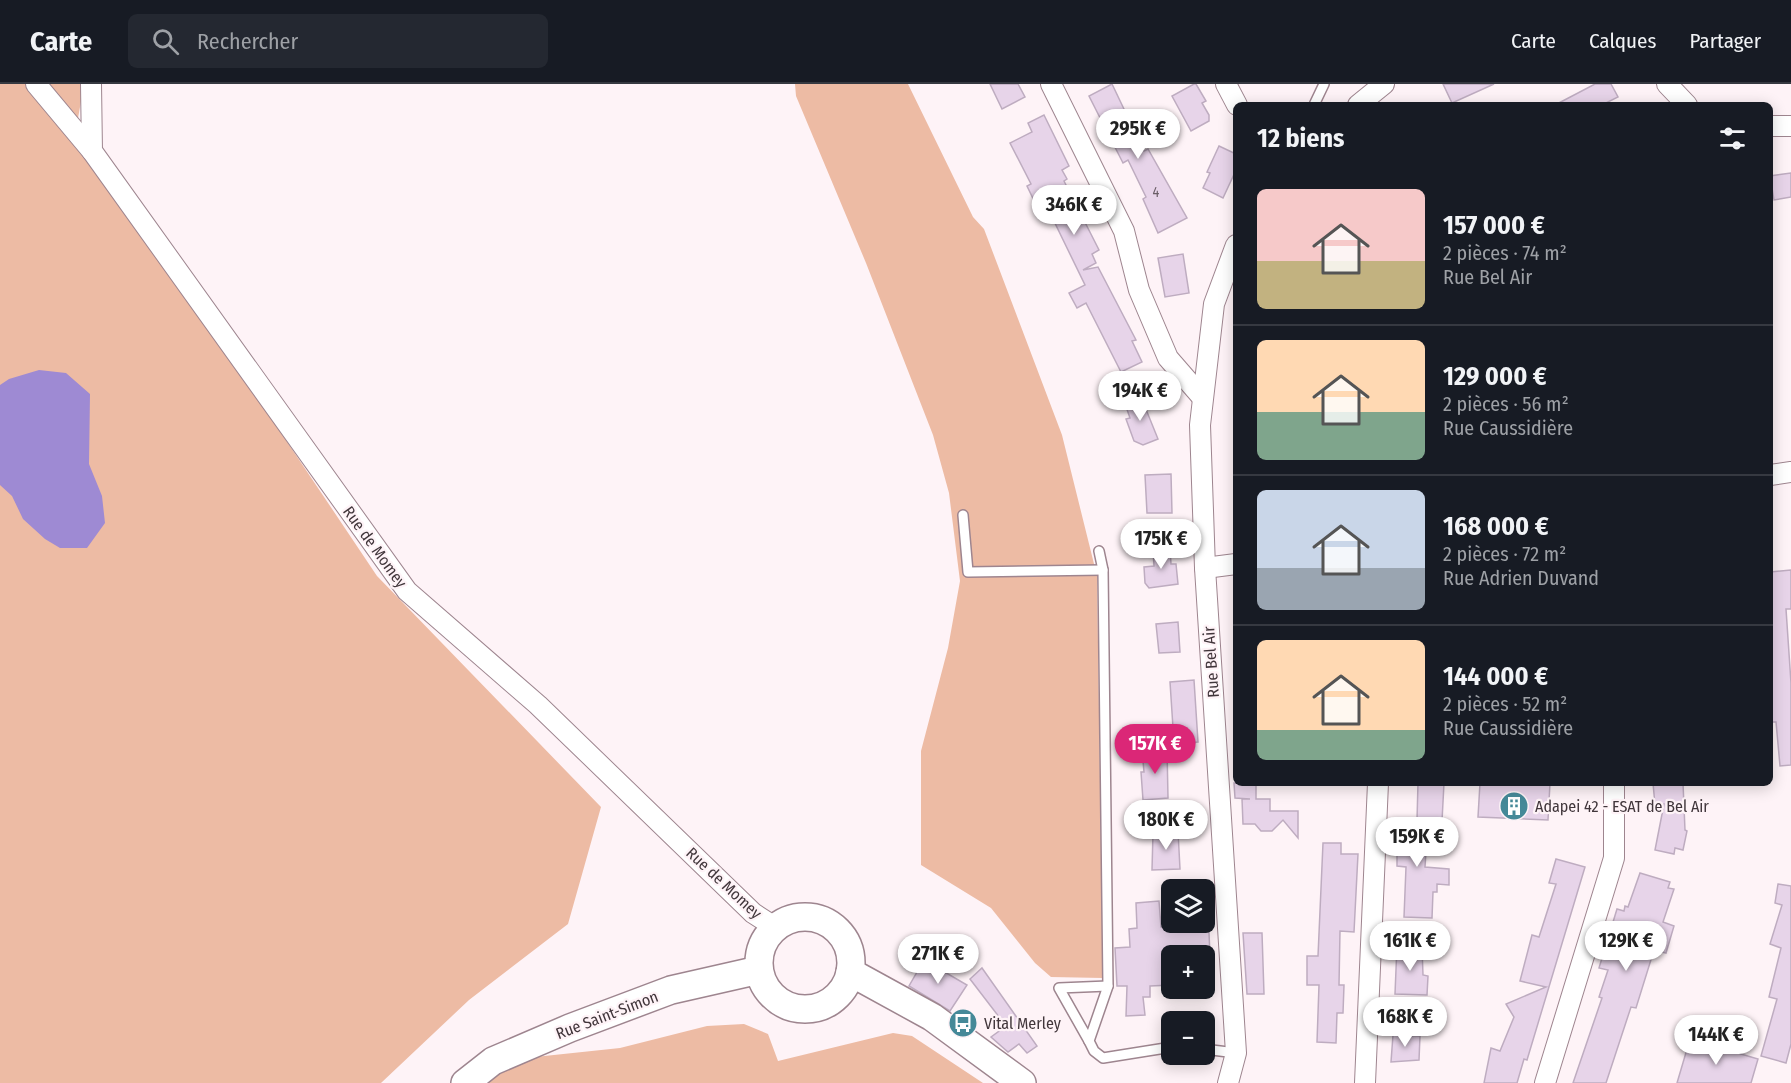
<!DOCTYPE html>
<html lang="fr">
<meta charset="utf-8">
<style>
body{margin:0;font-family:"Fira Sans Condensed",sans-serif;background:#242831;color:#f1f3f6;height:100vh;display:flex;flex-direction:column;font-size:22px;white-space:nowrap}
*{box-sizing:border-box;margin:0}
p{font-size:20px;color:#9ea1a6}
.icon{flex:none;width:33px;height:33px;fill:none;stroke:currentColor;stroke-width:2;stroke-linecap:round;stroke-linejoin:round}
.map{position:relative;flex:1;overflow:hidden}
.side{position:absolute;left:1233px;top:18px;width:540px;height:684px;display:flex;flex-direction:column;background:#171b24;border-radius:9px;box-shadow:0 3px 15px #0003}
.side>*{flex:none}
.tools{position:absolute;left:1161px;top:795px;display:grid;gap:12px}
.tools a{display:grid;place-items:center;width:54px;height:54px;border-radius:9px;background:#171b24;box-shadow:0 3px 15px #0003;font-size:30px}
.price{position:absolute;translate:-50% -51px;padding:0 14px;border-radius:21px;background:#fff;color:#222;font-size:20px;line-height:39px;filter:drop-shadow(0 2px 3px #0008)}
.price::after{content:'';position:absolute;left:50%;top:36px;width:18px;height:14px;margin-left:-9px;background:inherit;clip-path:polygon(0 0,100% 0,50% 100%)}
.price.selected{background:#db2777;color:#fff}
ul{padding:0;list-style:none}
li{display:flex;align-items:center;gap:18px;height:150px;padding:0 24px}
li+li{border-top:2px solid #363941}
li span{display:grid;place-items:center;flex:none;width:168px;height:120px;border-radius:9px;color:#555}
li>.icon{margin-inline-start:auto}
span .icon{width:72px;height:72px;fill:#fffc;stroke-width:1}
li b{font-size:26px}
h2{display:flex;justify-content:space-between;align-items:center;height:72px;padding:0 24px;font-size:26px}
header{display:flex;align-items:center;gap:36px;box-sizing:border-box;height:84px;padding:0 30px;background:#171b24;border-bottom:2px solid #363941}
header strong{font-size:28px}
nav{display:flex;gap:33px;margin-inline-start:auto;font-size:21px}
.search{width:420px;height:54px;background:#242831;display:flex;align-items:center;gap:15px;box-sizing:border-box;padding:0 21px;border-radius:9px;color:#9ea1a6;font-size:22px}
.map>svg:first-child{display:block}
.green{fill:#edbba4}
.water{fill:#9e8ad3}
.building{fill:#e7d4e9;stroke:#beacc0;stroke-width:1.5}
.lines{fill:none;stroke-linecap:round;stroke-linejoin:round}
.lane-casing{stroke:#9e858f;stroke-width:12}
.street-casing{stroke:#9e858f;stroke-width:22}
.secondary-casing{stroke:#9e858f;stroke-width:30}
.lane{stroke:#fff;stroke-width:9}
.street{stroke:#fff;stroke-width:20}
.secondary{stroke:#fff;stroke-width:27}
.labels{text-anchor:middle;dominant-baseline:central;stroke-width:4.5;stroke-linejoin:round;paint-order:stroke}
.number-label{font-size:14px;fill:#6a5e66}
.street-label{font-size:16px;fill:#41363b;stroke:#fef3f7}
.poi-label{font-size:16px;fill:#41363b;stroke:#fef3f7;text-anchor:start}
</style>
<header>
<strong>Carte</strong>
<div class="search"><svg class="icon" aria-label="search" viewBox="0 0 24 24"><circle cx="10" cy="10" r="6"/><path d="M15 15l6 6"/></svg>Rechercher</div>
<nav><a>Carte</a><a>Calques</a><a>Partager</a></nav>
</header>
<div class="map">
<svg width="1791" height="999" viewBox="0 0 1791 999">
<rect width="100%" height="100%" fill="#fef3f7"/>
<g class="green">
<polygon points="0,0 31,0 92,67 377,492 601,723 568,840 469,916 381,999 0,999"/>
<polygon points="39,0 84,0 77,40"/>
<polygon points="795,0 908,0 973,133 984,145 1062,351 1097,492 1103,894 1051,893 1035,879 991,824 921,781 921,667 948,564 960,497 949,409 933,351 866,179 796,12"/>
<polygon points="744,940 768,950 778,977 893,949 912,952 983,999 465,999 535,973 620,964 707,942"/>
</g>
<polygon class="water" points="39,286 66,289 90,310 89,380 102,412 105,439 87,464 60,464 45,455 23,435 12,412 0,401 0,301 9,295"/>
<g class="building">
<polygon points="990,0 1018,0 1025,13 1002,25"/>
<polygon points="1112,0 1144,67 1148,65 1187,134 1158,149 1143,115 1146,113 1128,76 1123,79 1089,12"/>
<polygon points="1194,0 1196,0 1206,17 1202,19 1209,31 1209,37 1191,47 1172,12"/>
<polygon points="1443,0 1494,0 1452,19"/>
<polygon points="1595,0 1611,0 1618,13 1602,21 1555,21"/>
<polygon points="1044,31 1069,82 1062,86 1067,95 1064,97 1099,166 1092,170 1096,179 1083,186 1098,183 1136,256 1132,257 1142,278 1121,288 1086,219 1077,224 1069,209 1085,201 1050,129 1042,133 1027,102 1031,100 1010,59 1032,48 1028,39"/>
<polygon points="1219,62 1236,70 1236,86 1223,114 1203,104 1210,89 1207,88"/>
<polygon points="1791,89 1791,113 1774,116 1770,92"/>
<polygon points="1183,170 1189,209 1165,213 1158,174"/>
<polygon points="1135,313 1141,313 1158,355 1143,361 1134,357 1126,335 1130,334 1124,317"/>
<polygon points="1171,390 1172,429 1147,429 1145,391"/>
<polygon points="1170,464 1171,480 1176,480 1178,500 1149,504 1145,499 1144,483 1154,482 1153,465"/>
<polygon points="1791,486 1791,525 1786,525 1791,599 1791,681 1780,682 1776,638 1770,638 1770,488"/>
<polygon points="1178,538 1180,568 1159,569 1156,540"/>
<polygon points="1194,596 1198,658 1174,659 1170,598"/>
<polygon points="1167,664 1168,714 1143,716 1141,688 1144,688 1143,677 1146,677 1145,665"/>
<polygon points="1234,699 1256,699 1256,715 1270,715 1270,727 1298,727 1298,754 1283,736 1272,747 1261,747 1255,740 1243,740 1242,715 1250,715 1235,714"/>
<polygon points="1418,699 1444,699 1442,737 1417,736"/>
<polygon points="1480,699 1550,699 1548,736 1478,733"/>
<polygon points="1653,699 1683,699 1685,746 1687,747 1683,766 1675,764 1674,770 1655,766 1664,720 1655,721"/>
<polygon points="1393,736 1428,738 1425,783 1449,785 1449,801 1437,800 1437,808 1433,808 1432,834 1404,833 1406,783 1397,782 1397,770 1392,770"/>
<polygon points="1178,747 1180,785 1152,786 1153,749"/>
<polygon points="1323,759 1341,759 1341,770 1358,770 1354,848 1340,847 1339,901 1344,901 1343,929 1337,929 1336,959 1317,958 1319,901 1307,901 1307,872 1318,872"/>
<polygon points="1556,775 1585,783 1527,976 1524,975 1517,999 1484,999 1491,964 1500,967 1514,933 1506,920 1546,903 1520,897 1532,851 1539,853 1556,800 1549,799"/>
<polygon points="1640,789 1670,798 1668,804 1674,805 1663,838 1674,842 1666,869 1654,866 1636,924 1631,923 1606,999 1573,999 1602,914 1599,913 1608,886 1599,884 1617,825 1624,827 1625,822 1628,823"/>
<polygon points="1778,800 1791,802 1791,960 1786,979 1761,972 1777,915 1769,913 1781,864 1770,860 1782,821 1775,819"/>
<polygon points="1159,817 1161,843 1200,841 1209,849 1210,872 1172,872 1172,901 1150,902 1150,913 1143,913 1145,931 1126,932 1127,902 1117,902 1115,864 1130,863 1129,845 1137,844 1136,819"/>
<polygon points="1243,849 1262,849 1264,910 1247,910"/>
<polygon points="1397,861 1422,863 1423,891 1428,892 1427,911 1395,910"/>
<polygon points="924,876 967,901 950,927 909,902"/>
<polygon points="982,884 1037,962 1027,969 1019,960 1008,968 991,953 1006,942 970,895"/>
<polygon points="1393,951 1420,952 1419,976 1391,978"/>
<polygon points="1690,955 1758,975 1751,999 1677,999"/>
</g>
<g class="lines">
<g class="lane-casing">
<g id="lane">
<polyline points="1314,21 1324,0"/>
<polyline points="963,431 968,488 1103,486"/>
<polyline points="1099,467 1103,486 1108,902 1089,957 1094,967 1103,974 1172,963"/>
<polyline points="1089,957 1059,904 1108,902"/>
<polyline points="1204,965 1236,969"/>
</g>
</g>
<g class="street-casing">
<g id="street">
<polyline points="36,0 92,67"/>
<polyline points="91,0 92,67 407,507 538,621 753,829 776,844"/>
<polyline points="1051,0 1124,147 1139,206 1168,274 1201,312"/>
<polyline points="1226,0 1237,21"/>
<polyline points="1667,0 1687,21"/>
<polyline points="1358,21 1384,0"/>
<polyline points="1770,42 1791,42"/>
<polyline points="1770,391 1791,388"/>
<polyline points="1205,484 1236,480"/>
<polyline points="1228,999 1236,969 1205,484 1200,341 1214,220 1236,161"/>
<polyline points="1365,999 1378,699"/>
<polyline points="1545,999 1614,774 1614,699"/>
</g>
</g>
<g class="secondary-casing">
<g id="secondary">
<circle cx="805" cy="879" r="46"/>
<polyline points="850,888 932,933 1022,999"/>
<polyline points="465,999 493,977 570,944 671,906 759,886"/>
</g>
</g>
<use href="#lane" class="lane"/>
<use href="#street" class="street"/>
<use href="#secondary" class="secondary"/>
</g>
<defs>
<g id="building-disc" transform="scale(1.5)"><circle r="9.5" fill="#458998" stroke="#fef3f7"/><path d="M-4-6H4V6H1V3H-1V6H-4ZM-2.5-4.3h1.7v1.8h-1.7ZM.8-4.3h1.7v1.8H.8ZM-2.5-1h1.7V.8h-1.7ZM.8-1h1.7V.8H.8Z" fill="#fff"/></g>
<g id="bus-disc" transform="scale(1.5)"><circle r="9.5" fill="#458998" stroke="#fef3f7"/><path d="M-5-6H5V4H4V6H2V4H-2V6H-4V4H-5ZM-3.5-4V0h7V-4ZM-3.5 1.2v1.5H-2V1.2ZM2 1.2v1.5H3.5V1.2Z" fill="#fff"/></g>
</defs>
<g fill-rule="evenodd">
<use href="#building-disc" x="1514" y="722"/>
<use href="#bus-disc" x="963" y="939"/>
</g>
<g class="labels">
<g class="number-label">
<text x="1156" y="108">4</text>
</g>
<g class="street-label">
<text transform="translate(375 463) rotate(54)">Rue de Momey</text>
<text transform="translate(1211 578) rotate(-94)">Rue Bel Air</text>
<text transform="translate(724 799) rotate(43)">Rue de Momey</text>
<text transform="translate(607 931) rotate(-21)">Rue Saint-Simon</text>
</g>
<g class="poi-label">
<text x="1535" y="722">Adapei 42 - ESAT de Bel Air</text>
<text x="984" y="939">Vital Merley</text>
</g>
</g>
</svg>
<div class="tools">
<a><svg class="icon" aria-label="layers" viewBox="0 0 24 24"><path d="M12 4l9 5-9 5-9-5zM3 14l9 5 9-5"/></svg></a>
<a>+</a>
<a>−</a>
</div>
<b class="price" style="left:1138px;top:76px">295K €</b>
<b class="price" style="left:1074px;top:152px">346K €</b>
<b class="price" style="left:1140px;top:338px">194K €</b>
<b class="price" style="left:1161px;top:486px">175K €</b>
<b class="price selected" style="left:1155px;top:691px">157K €</b>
<b class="price" style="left:1166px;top:767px">180K €</b>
<b class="price" style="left:1417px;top:784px">159K €</b>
<b class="price" style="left:1410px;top:888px">161K €</b>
<b class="price" style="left:1626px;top:888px">129K €</b>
<b class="price" style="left:938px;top:901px">271K €</b>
<b class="price" style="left:1405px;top:964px">168K €</b>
<b class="price" style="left:1716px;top:982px">144K €</b>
<section class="side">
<h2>12 biens<svg class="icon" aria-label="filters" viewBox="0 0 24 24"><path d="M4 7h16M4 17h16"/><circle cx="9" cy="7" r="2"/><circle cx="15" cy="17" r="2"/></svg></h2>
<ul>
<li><span style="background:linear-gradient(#f6c9c9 60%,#c2b280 0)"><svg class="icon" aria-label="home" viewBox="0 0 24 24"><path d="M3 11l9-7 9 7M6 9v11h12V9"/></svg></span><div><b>157 000 €</b><p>2 pièces · 74 m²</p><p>Rue Bel Air</p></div></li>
<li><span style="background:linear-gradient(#ffd9b3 60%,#7fa58c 0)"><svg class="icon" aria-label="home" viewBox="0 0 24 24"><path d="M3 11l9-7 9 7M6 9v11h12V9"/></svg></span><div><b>129 000 €</b><p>2 pièces · 56 m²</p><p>Rue Caussidière</p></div></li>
<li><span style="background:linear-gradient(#c9d6e8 65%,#9aa5b1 0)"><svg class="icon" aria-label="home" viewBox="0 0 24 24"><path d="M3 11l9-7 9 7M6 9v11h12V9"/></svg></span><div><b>168 000 €</b><p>2 pièces · 72 m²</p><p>Rue Adrien Duvand</p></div></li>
<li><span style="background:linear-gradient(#ffd9b3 75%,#7fa58c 0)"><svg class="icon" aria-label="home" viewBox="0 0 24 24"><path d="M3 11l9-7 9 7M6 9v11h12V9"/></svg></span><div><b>144 000 €</b><p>2 pièces · 52 m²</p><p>Rue Caussidière</p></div></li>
</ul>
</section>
</div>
